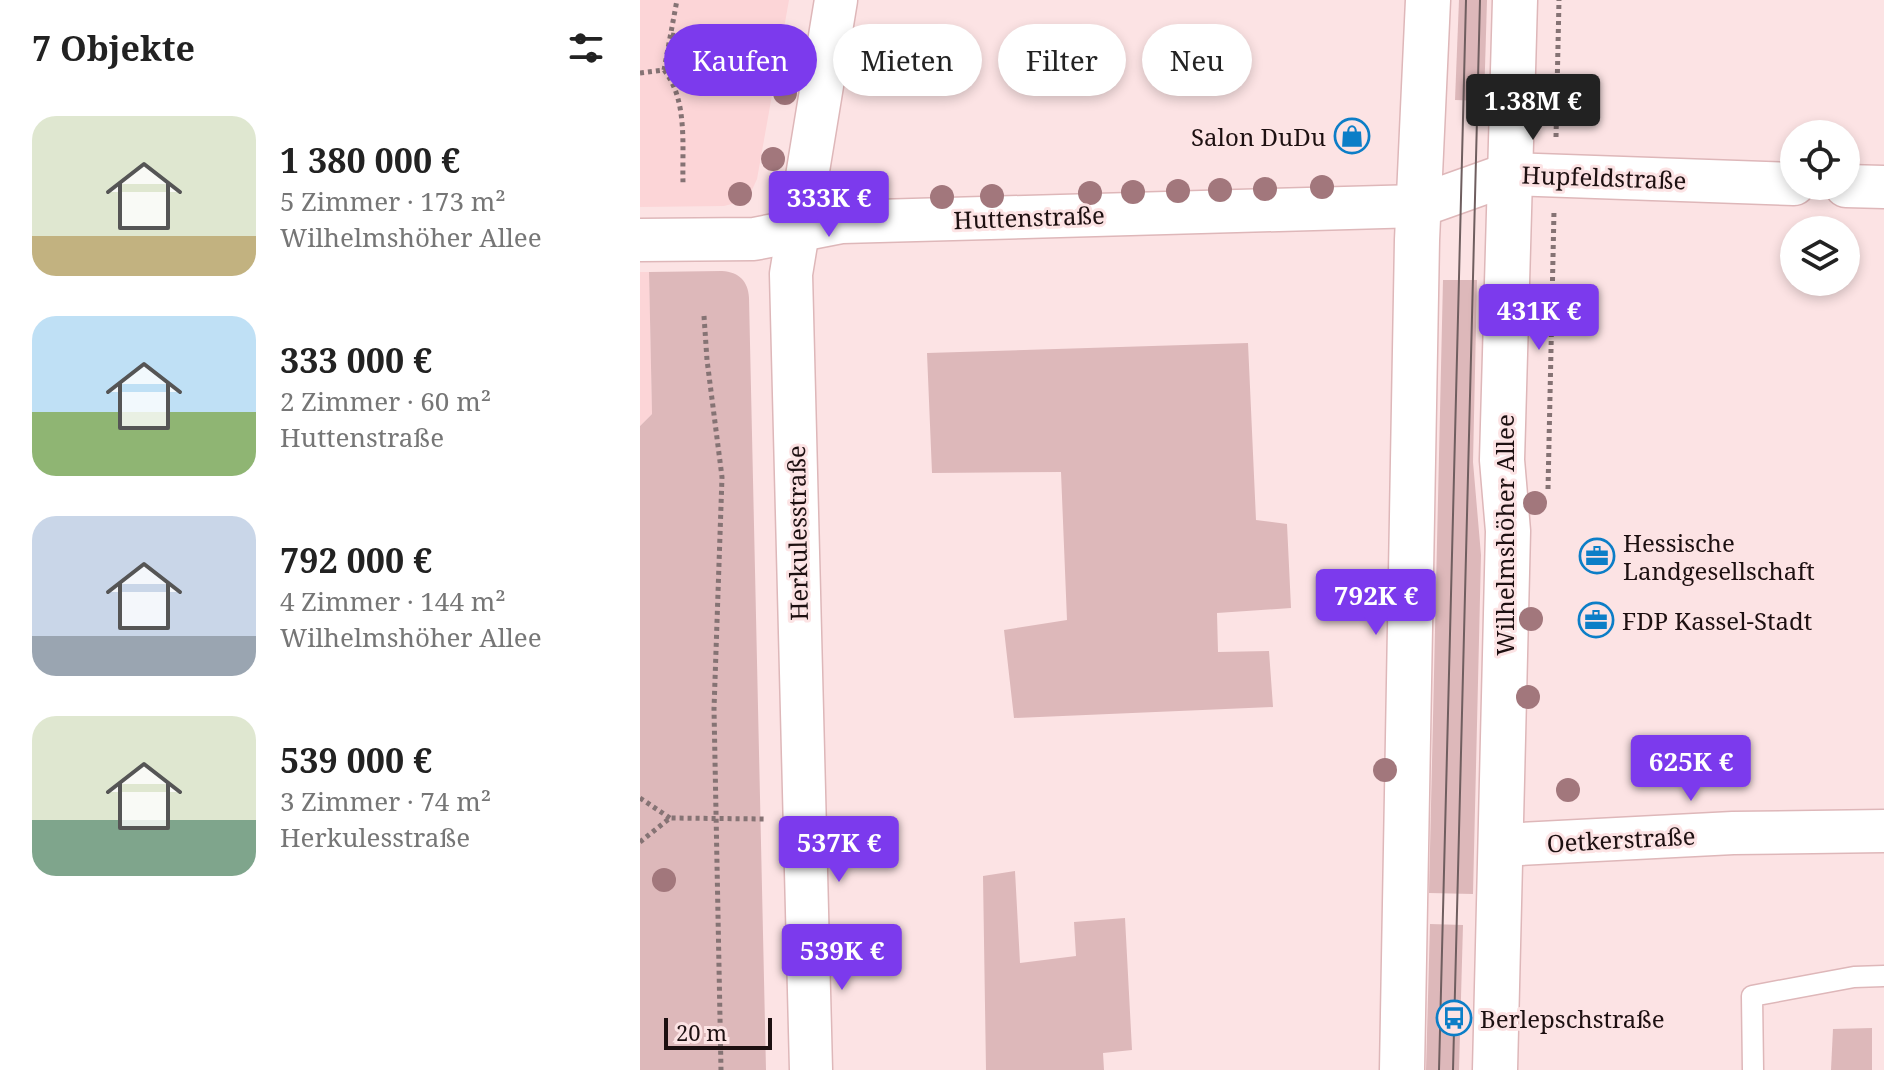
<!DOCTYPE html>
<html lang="de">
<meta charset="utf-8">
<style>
body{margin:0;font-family:"Noto Serif",serif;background:#f6f6f6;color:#222;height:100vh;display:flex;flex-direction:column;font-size:30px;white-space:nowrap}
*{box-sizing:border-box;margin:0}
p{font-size:26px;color:#767676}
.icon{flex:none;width:44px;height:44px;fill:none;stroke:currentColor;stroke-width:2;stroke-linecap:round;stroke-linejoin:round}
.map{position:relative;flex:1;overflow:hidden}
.drawer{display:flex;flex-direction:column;background:#fff;width:640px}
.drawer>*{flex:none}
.banner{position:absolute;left:24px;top:24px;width:760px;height:72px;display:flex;gap:16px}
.fabs{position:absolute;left:1140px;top:120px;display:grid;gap:16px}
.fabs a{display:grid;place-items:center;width:80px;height:80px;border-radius:50%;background:#fff;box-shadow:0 4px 12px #0003;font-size:40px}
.scale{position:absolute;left:24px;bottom:20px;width:108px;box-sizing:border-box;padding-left:8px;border:4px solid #1d1011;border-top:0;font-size:22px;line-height:28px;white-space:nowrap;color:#1d1011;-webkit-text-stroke:6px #fce3e4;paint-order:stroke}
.price{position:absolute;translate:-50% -68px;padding:0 18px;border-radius:8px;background:#7c3aed;color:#fff;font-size:26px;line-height:52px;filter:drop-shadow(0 2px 4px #0008)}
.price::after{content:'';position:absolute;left:50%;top:48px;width:24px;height:18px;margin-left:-12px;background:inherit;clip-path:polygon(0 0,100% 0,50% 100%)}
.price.active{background:#222;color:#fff}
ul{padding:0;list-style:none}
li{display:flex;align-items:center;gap:24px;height:200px;padding:0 32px}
li span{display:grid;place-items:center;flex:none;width:224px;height:160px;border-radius:24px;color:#555}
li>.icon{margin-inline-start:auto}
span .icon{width:96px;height:96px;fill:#fffc;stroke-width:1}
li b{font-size:34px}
h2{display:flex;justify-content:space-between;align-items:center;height:96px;padding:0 32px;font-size:34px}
.pill{padding:0 28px;border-radius:36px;background:#fff;box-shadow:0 4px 12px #0003;font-size:28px;line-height:72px}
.pill.active{background:#7c3aed;color:#fff}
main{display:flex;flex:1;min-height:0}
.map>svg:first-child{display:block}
.built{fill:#fcd5d7}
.green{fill:#ddb8ba}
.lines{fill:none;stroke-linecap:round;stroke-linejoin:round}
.lane-casing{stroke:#deb7b9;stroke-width:23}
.street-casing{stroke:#deb7b9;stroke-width:45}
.secondary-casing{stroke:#deb7b9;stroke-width:47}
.path{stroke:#857374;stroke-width:5;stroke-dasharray:4 4;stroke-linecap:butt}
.lane{stroke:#fff;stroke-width:20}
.street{stroke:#fff;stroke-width:42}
.secondary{stroke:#fff;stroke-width:44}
.tram{stroke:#6f5e5f;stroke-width:2}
.tree{fill:#a2777c}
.labels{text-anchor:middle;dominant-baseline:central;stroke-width:6;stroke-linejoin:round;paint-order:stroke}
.poi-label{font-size:24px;fill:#1d1011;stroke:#fce3e4;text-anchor:start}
.street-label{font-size:24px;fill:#1d1011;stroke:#fce3e4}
</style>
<main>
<section class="drawer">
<h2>7 Objekte<svg class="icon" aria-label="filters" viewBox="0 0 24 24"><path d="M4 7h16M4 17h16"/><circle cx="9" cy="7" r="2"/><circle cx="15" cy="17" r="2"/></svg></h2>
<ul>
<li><span style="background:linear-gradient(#dfe7d0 75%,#c2b280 0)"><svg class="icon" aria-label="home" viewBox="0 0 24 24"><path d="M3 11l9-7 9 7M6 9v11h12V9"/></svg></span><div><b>1 380 000 €</b><p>5 Zimmer · 173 m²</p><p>Wilhelmshöher Allee</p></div></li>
<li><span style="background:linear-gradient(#bfe0f5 60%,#8fb573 0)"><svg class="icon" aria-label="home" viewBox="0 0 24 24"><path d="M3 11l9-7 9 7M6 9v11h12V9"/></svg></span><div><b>333 000 €</b><p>2 Zimmer · 60 m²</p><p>Huttenstraße</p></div></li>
<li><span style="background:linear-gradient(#c9d6e8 75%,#9aa5b1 0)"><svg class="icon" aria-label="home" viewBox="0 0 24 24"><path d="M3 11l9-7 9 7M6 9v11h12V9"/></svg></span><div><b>792 000 €</b><p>4 Zimmer · 144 m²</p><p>Wilhelmshöher Allee</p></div></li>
<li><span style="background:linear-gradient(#dfe7d0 65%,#7fa58c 0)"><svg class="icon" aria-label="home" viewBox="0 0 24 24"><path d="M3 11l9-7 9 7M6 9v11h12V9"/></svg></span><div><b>539 000 €</b><p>3 Zimmer · 74 m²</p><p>Herkulesstraße</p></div></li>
</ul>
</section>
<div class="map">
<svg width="1244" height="1070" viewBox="0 0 1244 1070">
<rect width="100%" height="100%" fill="#fce3e4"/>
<g class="built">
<polygon points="0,0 149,0 117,179 111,192 103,201 84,206 0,207"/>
<polygon points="0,272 9,272 12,414 0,426"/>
</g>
<g class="green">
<polygon points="819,0 847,0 844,101 815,100"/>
<path d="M82,271c17,1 26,10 27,27l17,772h-126v-644l12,-12 -3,-142z"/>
<polygon points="803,280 837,280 833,462 841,555 833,894 789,893"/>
<polygon points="608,343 616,520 647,524 651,608 577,613 578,652 629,651 633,707 374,718 364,630 427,620 421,472 292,473 287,353"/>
<polygon points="375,871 380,963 436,956 434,922 485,918 492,1050 463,1053 464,1070 346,1070 343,876"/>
<polygon points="790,924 823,925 819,1070 786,1070"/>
<polygon points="1232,1028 1232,1070 1191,1070 1193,1029"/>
</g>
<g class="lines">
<g class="lane-casing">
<polyline id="lane" points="1113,1070 1112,996 1214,977 1244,976"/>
</g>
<g class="street-casing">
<g id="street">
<polyline points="1206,186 1244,187"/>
<polyline points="0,240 114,239 202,222 779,206 869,174 1154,184"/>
<polyline points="861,845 1093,833 1244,831"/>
<polyline points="171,1070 151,274 196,0"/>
</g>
</g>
<g class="secondary-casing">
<g id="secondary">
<polyline points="762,1070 777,240 788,0"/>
<polyline points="855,1070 868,531 862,460 875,0"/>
</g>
</g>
<g class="path">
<polyline points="31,35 55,38"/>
<path d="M24,70c24,30 18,76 19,113"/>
<polyline points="0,73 24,70 37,0"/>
<polyline points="916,137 919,0"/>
<polyline points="64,316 67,360 82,477 74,709 81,1070"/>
<polyline points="908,489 914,211"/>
<polyline points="0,798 30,818"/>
<polyline points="0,842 30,818 126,819"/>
</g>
<use href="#lane" class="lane"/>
<use href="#street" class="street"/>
<use href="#secondary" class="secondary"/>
<g class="tram">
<polyline points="799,1070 826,0"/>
<polyline points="813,1070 840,0"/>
</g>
</g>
<g class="tree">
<circle cx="154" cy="41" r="12"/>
<circle cx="145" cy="93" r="12"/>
<circle cx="133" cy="159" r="12"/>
<circle cx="682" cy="187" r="12"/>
<circle cx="625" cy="189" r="12"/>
<circle cx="580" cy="190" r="12"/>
<circle cx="538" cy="191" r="12"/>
<circle cx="493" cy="192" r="12"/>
<circle cx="450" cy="193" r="12"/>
<circle cx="100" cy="194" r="12"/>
<circle cx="352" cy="196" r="12"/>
<circle cx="302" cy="197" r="12"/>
<circle cx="895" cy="503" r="12"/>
<circle cx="891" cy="619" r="12"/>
<circle cx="888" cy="697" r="12"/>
<circle cx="745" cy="770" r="12"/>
<circle cx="928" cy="790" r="12"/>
<circle cx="24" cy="880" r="12"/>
</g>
<defs>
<g id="shop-ring" transform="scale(1.8)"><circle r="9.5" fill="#fce3e4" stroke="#0c7ec7" stroke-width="1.5"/><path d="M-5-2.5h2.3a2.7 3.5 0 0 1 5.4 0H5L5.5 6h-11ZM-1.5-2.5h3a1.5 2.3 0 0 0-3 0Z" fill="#0c7ec7"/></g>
<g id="office-ring" transform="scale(1.8)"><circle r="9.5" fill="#fce3e4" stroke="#0c7ec7" stroke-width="1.5"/><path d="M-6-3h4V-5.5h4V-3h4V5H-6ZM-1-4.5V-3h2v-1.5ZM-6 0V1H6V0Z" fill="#0c7ec7"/></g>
<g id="bus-ring" transform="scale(1.8)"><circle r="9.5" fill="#fce3e4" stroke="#0c7ec7" stroke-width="1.5"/><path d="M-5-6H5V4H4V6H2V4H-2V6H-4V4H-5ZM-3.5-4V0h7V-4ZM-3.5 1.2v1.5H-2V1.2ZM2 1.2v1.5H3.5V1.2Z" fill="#0c7ec7"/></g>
</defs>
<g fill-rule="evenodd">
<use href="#shop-ring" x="712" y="136"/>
<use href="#office-ring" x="957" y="556"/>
<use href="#office-ring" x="956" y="620"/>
<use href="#bus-ring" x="814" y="1018"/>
</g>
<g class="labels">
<g class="poi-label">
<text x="686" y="136" text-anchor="end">Salon DuDu</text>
<text x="983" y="542">Hessische<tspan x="983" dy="28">Landgesellschaft</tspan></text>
<text x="982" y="620">FDP Kassel-Stadt</text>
<text x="840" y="1018">Berlepschstraße</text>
</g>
<g class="street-label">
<text transform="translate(964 177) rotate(2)">Hupfeldstraße</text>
<text transform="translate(389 217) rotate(-2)">Huttenstraße</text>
<text transform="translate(157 533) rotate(-91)">Herkulesstraße</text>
<text transform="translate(864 535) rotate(-90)">Wilhelmshöher Allee</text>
<text transform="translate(981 839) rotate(-3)">Oetkerstraße</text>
</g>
</g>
</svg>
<div class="fabs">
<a><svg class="icon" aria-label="locate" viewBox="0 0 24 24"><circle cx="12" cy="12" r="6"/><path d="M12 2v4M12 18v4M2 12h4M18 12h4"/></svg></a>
<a><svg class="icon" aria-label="layers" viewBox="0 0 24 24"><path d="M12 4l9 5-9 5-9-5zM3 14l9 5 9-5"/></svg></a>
</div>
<div class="scale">20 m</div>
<b class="price active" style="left:893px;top:142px">1.38M €</b>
<b class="price" style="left:189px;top:239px">333K €</b>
<b class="price" style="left:899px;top:352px">431K €</b>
<b class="price" style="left:736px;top:637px">792K €</b>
<b class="price" style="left:1051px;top:803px">625K €</b>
<b class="price" style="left:199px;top:884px">537K €</b>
<b class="price" style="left:202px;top:992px">539K €</b>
<div class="banner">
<a class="pill active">Kaufen</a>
<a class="pill">Mieten</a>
<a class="pill">Filter</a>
<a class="pill">Neu</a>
</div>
</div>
</main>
